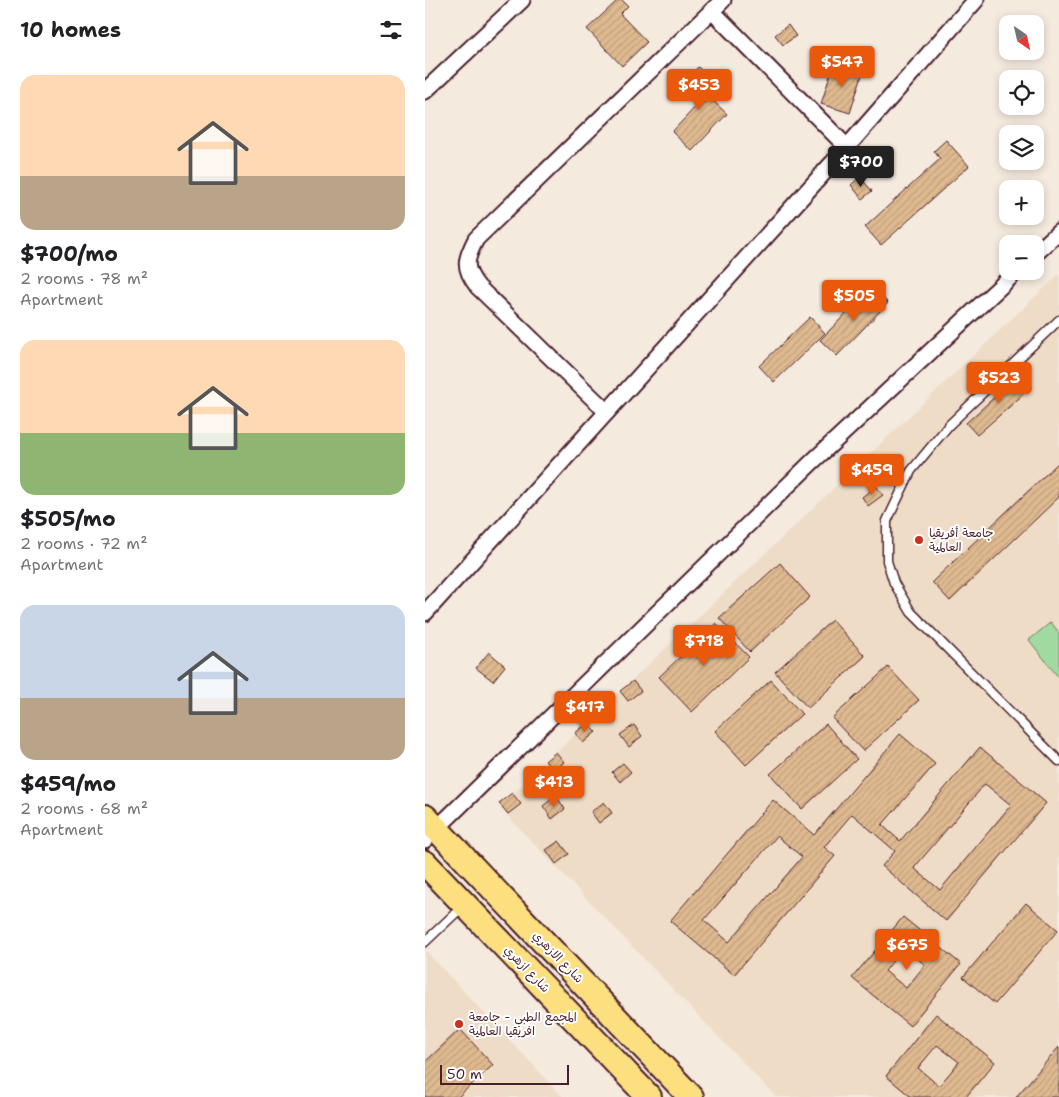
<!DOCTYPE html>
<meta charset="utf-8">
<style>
body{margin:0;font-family:"Shantell Sans","Playpen Sans Arabic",sans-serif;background:#f6f6f6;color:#202124;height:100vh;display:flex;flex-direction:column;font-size:19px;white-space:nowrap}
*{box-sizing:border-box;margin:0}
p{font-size:16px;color:#757577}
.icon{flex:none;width:28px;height:28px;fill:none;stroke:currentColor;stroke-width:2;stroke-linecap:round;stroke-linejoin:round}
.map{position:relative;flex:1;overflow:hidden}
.drawer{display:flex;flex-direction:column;background:#fff;width:425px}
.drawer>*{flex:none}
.needle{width:32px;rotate:146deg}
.fabs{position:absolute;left:574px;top:15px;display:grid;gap:10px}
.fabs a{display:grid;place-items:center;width:45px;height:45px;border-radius:10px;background:#fff;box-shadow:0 2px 8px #0003;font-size:25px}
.scale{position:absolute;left:15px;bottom:12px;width:129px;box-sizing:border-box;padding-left:5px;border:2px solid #4a1f2b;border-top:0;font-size:14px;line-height:18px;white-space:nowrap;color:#4a1f2b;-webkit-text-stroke:4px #fff;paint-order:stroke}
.price{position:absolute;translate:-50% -42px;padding:0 11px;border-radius:5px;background:#ea580c;color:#fff;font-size:16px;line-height:32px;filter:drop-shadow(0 1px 2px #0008)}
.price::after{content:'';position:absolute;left:50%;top:30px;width:15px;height:11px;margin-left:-8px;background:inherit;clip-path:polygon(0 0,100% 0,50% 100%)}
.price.active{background:#222;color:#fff}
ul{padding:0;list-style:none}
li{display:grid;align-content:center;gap:10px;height:265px;padding:0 20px}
li span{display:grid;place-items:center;height:155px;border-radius:15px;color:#555}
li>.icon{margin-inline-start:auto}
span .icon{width:90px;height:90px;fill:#fffc;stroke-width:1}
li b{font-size:21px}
h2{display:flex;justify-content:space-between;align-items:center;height:60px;padding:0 20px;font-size:21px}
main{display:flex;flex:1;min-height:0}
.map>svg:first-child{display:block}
.built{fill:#eedcc7}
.pitch{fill:#a0daa0;stroke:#757c66}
.building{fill:url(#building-hatch);stroke:#4a1f2b;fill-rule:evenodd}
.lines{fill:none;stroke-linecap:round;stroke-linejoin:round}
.service-casing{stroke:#4a1f2b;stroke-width:11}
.minor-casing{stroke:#4a1f2b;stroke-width:19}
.primary-casing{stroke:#4a1f2b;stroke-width:28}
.service{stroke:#fff;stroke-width:8}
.minor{stroke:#fff;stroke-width:15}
.primary{stroke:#fce080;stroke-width:24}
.poi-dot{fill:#c8321e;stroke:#fff;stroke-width:2}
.labels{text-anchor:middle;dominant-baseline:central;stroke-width:4;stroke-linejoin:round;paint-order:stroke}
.poi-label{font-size:12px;fill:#4a1f2b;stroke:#fff;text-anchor:start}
.street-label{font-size:12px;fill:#4a1f2b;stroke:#fff}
</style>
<main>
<section class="drawer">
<h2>10 homes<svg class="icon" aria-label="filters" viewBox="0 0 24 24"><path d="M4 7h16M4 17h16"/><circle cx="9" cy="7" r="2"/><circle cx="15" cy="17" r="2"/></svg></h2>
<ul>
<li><span style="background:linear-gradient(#ffd9b3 65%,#b9a48a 0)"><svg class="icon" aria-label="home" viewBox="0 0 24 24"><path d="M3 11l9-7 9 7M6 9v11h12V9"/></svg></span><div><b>$700/mo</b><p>2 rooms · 78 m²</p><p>Apartment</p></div></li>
<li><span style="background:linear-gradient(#ffd9b3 60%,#8fb573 0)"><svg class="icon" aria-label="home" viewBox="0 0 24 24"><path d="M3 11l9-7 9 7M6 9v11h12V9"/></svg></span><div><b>$505/mo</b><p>2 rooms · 72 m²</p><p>Apartment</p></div></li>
<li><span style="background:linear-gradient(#c9d6e8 60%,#b9a48a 0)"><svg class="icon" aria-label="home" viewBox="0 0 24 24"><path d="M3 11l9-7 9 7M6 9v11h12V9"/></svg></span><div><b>$459/mo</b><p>2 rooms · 68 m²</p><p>Apartment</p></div></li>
</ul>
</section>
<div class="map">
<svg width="634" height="1097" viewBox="0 0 634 1097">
<defs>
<pattern id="building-hatch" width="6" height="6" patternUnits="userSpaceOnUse" patternTransform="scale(1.25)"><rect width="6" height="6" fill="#dfba90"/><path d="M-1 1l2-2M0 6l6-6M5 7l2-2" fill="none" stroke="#c19f7c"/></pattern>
</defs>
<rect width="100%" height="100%" fill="#f5eade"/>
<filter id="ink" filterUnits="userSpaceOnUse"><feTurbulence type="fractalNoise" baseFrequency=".02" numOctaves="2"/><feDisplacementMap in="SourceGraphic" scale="10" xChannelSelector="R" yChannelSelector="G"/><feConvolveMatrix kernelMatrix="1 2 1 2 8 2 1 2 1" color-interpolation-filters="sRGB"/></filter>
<g filter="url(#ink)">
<g class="built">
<polygon points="634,274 634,1097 351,1097 74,807"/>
<polygon points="0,950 138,1097 0,1097"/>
</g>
<polygon class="pitch" points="626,622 634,633 634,678 604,640"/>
<g class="building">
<polygon points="193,0 197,0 203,6 195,14 222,42 197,66 162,29"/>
<polygon points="363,25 371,36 358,45 350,35"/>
<polygon points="409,63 438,72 425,113 396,104"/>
<polygon points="273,67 293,86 283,96 302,114 267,151 247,132 274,103 255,86"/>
<polygon points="521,140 544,166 456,245 440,227 515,159 509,151"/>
<polygon points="435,177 447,191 437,199 426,185"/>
<polygon points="447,287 463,303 412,356 395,340"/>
<polygon points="385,317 400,333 349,382 334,366"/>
<polygon points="595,374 607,387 552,435 541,423"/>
<polygon points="634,462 634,497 525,601 507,582"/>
<polygon points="451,486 458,495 443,506 437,497"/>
<polygon points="355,563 385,597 325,652 294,618"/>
<polygon points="407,620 440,656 383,708 350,672"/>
<polygon points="291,623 324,657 267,712 234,677"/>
<polygon points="64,652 80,666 68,681 51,668"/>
<polygon points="463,667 494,700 438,751 407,718"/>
<polygon points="346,680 377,714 321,765 290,731"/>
<polygon points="208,681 216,691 203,701 195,691"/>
<polygon points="163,723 171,732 158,743 150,733"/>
<polygon points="401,724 432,759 377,809 345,774"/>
<polygon points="209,725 217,736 204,747 195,735"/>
<path d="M475,734l35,30 -53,61 18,16 80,-94 66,56 -100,118 -64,-55 13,-15 -43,-37 -28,33 11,9 -101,119 -64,-54 103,-121 41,35zM560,784l26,21 -71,85 -26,-22zM352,836l25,21 -73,85 -25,-22z"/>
<polygon points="131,752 139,762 129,771 120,761"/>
<polygon points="198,763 206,772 195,782 187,772"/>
<polygon points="87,793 96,804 83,814 74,803"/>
<polygon points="131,796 140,809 127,819 118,806"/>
<polygon points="179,802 187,813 174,823 166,812"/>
<polygon points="134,841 144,854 131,864 121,850"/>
<polygon points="601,903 633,930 570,1004 538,977"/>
<path d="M478,917l58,47 -51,62 -58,-48zM479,947l21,18 -19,23 -21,-17z"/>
<path d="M511,1014l59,48 -29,35h-55l-25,-21zM512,1045l22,17 -20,24 -21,-18z"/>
<polygon points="35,1029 68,1065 33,1097 0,1097 0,1062"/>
<polygon points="634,1047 634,1097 591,1097"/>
</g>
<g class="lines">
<g class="service-casing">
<g id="service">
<polyline points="634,320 524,425 486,471 462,521 462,561 469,583 486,612 634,761"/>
<polyline points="0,942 37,907"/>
</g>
</g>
<g class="minor-casing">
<g id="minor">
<polyline points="287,11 422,147"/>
<polyline points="0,91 97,0"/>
<polyline points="610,254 634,232"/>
<path d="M182,412l-129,-125c-15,-19 -13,-27 -2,-48l247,-239"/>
<polyline points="0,613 422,147 551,0"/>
<polyline points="0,840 387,462 592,271"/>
</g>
</g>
<g class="primary-casing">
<g id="primary">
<polyline points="0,817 266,1097"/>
<polyline points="0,863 224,1097"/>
</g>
</g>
<use href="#service" class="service"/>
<use href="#minor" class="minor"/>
<use href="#primary" class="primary"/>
</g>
</g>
<g class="poi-dot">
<circle cx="494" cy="540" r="5"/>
<circle cx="34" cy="1024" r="5"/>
</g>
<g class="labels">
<g class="poi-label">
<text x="504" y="533">جامعة أفريقيا<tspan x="504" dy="14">العالمية</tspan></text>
<text x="44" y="1017">المجمع الطبي - جامعة<tspan x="44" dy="14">افريقيا العالمية</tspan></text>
</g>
<g class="street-label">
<text transform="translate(133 957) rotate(46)">شارع الازهري</text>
<text transform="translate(102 969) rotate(46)">شارع ازهري</text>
</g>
</g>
</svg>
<div class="fabs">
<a><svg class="needle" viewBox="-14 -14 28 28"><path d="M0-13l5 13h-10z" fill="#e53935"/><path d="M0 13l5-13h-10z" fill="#757577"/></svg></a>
<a><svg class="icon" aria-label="locate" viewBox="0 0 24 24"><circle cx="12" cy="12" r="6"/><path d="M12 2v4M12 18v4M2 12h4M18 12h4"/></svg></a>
<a><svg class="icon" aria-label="layers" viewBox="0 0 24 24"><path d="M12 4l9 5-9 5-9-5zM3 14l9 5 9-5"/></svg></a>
<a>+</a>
<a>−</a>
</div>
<div class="scale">50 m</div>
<b class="price" style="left:417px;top:88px">$547</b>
<b class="price" style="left:274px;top:111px">$453</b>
<b class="price active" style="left:436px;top:188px">$700</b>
<b class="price" style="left:429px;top:322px">$505</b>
<b class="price" style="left:574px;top:404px">$523</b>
<b class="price" style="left:447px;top:496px">$459</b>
<b class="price" style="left:279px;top:667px">$718</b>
<b class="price" style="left:160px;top:733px">$417</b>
<b class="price" style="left:129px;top:808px">$413</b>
<b class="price" style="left:482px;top:971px">$675</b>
</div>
</main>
